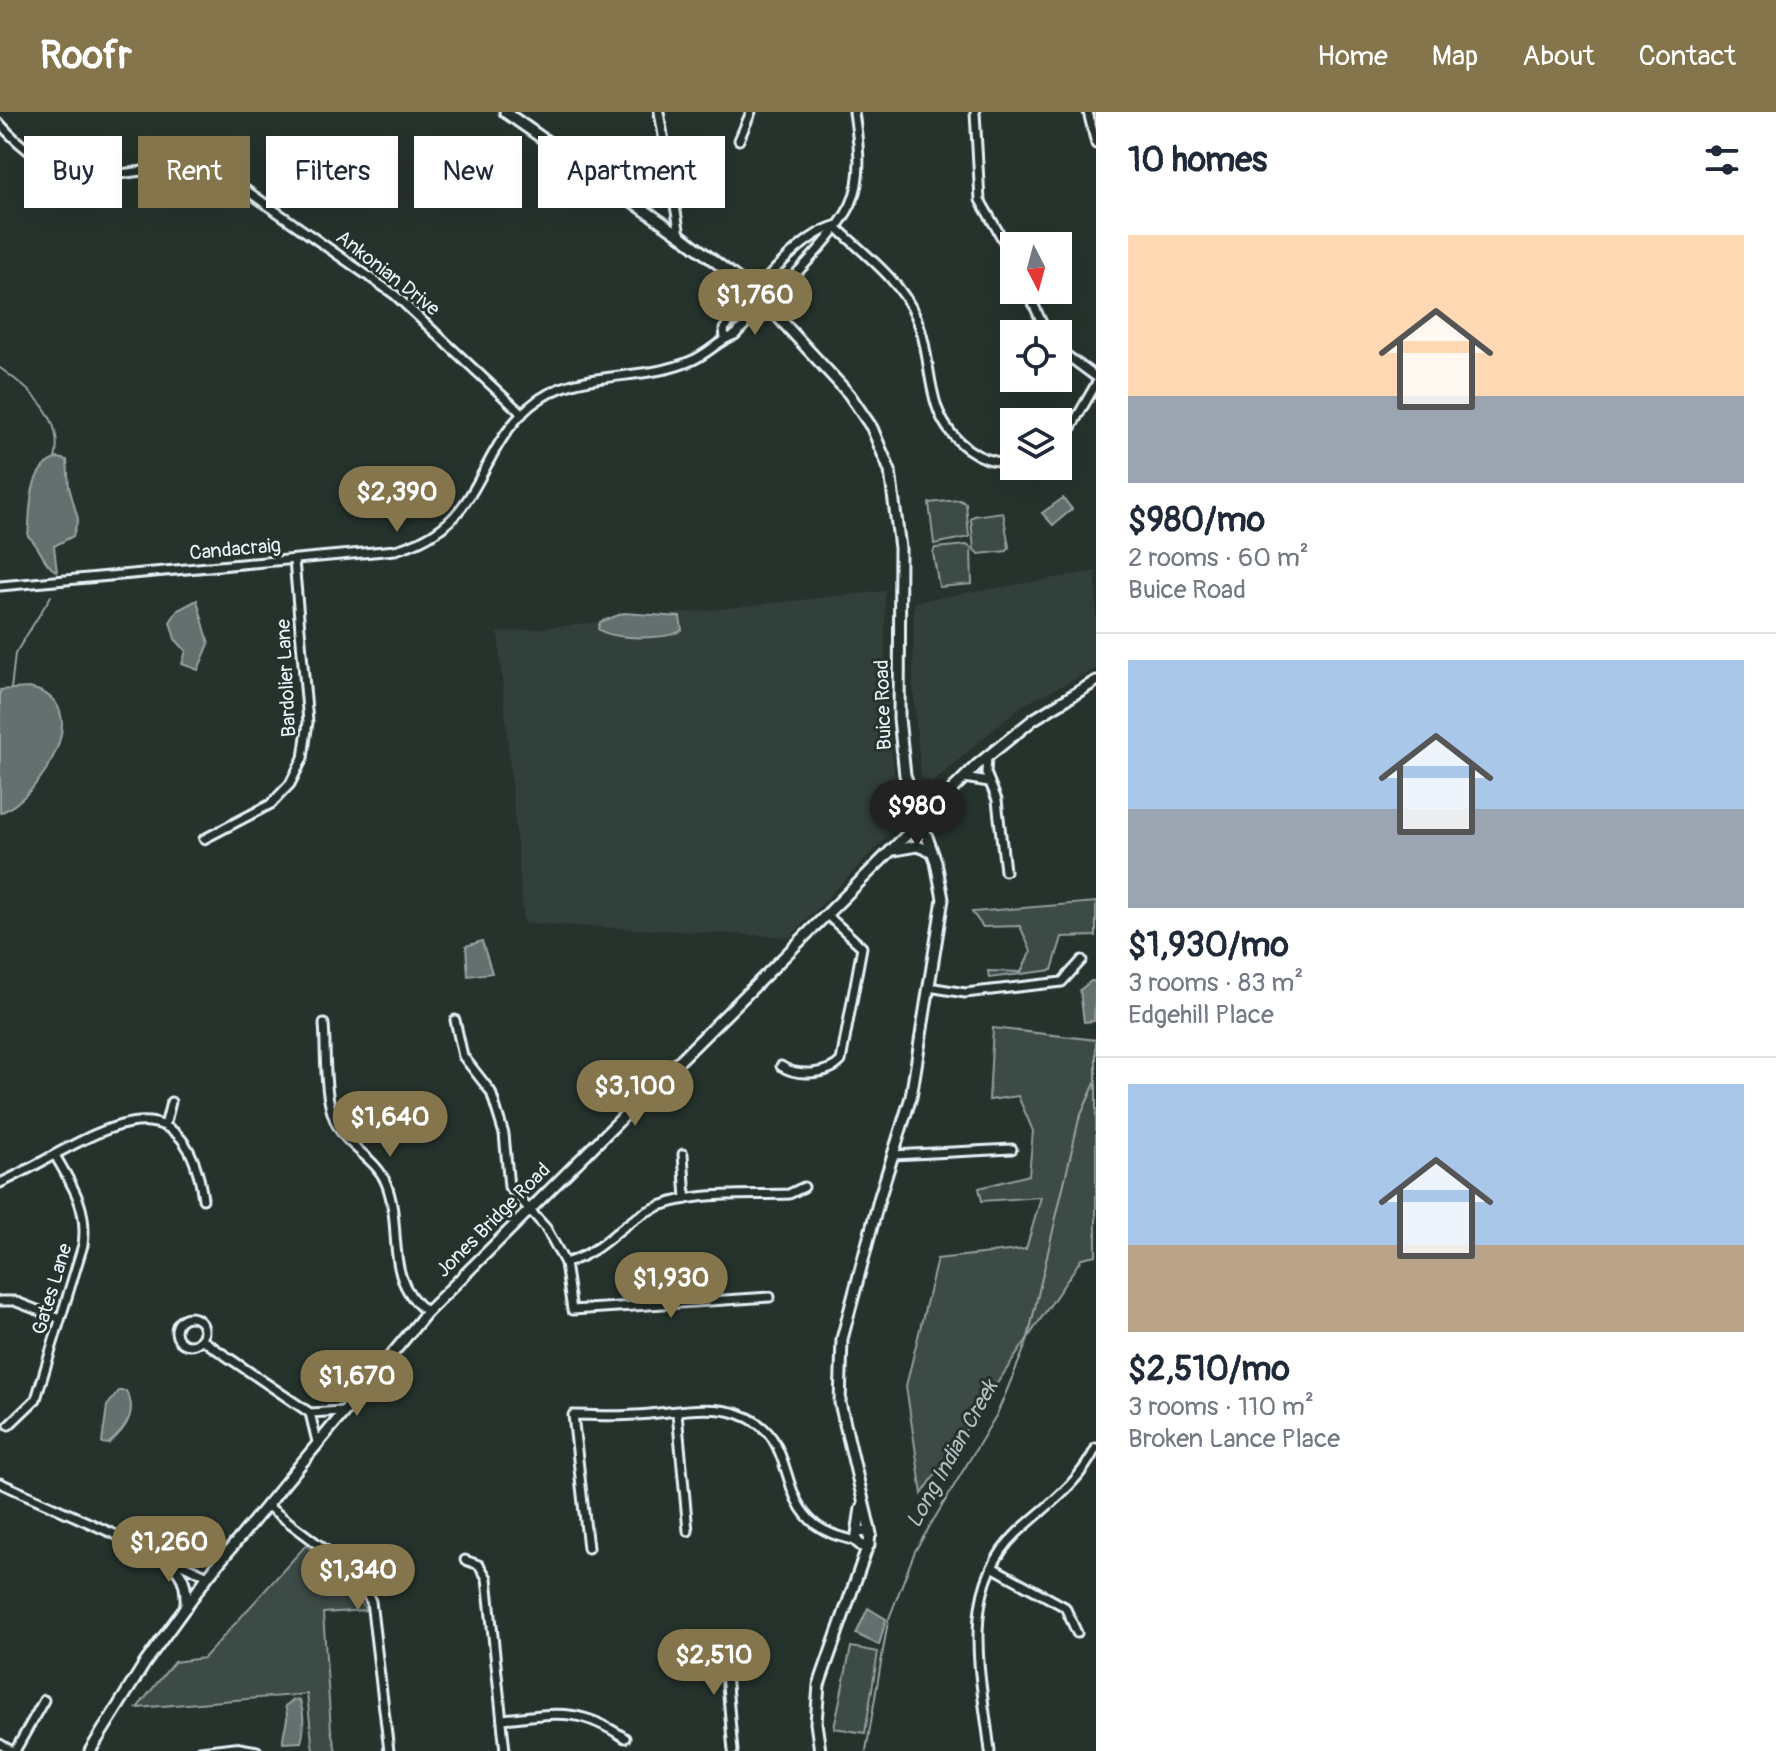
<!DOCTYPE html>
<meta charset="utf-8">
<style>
body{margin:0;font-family:Pangolin,sans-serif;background:#f6f6f7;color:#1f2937;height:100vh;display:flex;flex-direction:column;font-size:30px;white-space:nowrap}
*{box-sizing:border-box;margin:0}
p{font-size:26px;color:#747a83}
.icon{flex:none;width:44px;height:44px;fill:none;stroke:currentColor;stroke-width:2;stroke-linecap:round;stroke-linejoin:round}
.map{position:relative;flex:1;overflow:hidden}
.side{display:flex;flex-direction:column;background:#fff;width:680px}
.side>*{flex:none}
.hud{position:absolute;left:24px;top:24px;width:760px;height:72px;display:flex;gap:16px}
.needle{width:52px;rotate:174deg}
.controls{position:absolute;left:1000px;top:120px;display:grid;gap:16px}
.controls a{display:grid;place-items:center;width:72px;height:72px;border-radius:0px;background:#fff;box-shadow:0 8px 32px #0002;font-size:40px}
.price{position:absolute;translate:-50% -68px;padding:0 18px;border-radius:28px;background:#84754c;color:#fff;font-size:26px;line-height:52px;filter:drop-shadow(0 2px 4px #0008)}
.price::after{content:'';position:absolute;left:50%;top:48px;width:24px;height:18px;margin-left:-12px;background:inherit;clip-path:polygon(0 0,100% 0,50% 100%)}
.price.selected{background:#222;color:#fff}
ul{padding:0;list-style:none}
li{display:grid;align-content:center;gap:16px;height:424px;padding:0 32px}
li+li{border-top:2px solid #e0e1e3}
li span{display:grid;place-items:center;height:248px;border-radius:0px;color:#555}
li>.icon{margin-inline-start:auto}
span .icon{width:144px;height:144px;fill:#fffc;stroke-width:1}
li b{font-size:34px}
h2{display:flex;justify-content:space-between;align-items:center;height:96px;padding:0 32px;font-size:34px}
.pill{padding:0 28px;border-radius:0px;background:#fff;box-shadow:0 8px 32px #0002;font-size:28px;line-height:72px}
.pill.selected{background:#84754c;color:#fff}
header{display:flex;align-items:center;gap:48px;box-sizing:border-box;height:112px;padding:0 40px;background:#84754c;color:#fff}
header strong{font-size:38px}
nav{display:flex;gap:44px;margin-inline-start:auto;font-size:28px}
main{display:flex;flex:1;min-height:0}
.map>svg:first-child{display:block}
.built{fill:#333f3a}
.green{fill:#3e4b47;stroke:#939ea0;stroke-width:2}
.water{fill:#636f6d;stroke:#98a3a5;stroke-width:2}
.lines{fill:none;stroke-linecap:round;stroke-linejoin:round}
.stream{stroke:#98a3a5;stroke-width:2}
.street-casing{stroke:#e8f1f8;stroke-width:13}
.secondary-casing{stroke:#e8f1f8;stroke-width:15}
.street{stroke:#26332d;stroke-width:7}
.secondary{stroke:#26332d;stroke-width:9}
.labels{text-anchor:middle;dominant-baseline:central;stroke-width:6;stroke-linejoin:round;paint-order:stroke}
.street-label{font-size:20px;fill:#e8f1f8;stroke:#26332d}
.water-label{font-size:22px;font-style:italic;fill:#b3bdc0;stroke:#26332d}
</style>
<header>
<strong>Roofr</strong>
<nav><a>Home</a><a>Map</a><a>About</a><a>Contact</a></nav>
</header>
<main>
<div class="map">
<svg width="1096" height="1639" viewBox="0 0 1096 1639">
<rect width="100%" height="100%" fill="#26332d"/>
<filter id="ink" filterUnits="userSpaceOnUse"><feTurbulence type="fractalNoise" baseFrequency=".0125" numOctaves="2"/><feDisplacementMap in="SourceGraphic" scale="16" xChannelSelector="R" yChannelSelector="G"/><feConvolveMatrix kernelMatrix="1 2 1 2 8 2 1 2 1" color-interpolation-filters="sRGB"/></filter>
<g filter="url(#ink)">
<g class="built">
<polygon points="1096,459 1096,557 1021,594 933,670 921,665 913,575 914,490"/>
<polygon points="885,479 885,566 899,712 790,825 524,811 498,521"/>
</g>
<g class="green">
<polygon points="959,388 966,391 969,425 934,432 929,391"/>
<polygon points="1003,400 1009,435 1007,439 979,442 974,438 971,407 974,404"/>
<polygon points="967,433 971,436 972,472 939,475 933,441 935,436"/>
<polygon points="1096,790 1096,824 1062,825 1052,858 989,866 988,859 1021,860 1031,839 1020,814 983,815 972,800"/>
<polygon points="993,916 1096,928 1096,1143 1082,1146 922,1382 906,1274 937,1147 1026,1137 1041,1085 982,1089 979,1076 1029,1063 1033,1019 1018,984 989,988"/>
<polygon points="306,1433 343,1462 366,1498 323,1501 331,1618 336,1639 313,1639 307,1582 137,1596 174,1550 204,1546"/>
<polygon points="851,1535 878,1540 865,1621 834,1616"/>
</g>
<g class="water">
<path d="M58,346l9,2 2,27 9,32 -5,17 -19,10 3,26c-15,-9 -16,-25 -29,-36 3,-27 -1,-69 30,-78z"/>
<polygon points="1063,386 1072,397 1053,413 1042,401"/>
<polygon points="197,488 209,532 198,558 182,552 186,539 175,527 170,510 178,498"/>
<path d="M624,501l56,4 2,13c-15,10 -69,10 -84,-1l2,-7z"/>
<path d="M29,576c70,14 13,108 -29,125v-123z"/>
<polygon points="482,829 492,861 468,864 466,834"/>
<polygon points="1091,869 1096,869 1094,909 1084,910 1080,878"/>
<path d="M119,1279h7c13,21 -2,40 -18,53l-6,-1 5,-37z"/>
<polygon points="868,1496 886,1507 879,1533 856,1522"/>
<path d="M294,1588l6,1c4,12 5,28 1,41l-18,1c-1,-14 8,-22 2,-37z"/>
</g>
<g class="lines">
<g class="stream">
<path d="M0,256c31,22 65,50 55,91"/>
<polyline points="11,577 15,542 51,484"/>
<polyline points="866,1639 888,1509 915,1439 997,1302 1027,1230 1079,1007 1096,969"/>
</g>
<g class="street-casing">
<g id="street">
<polyline points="659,0 680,123"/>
<polyline points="975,0 980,88 1014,147"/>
<polyline points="1088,0 1096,32"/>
<path d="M0,12c93,102 137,14 233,57l162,114 127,119"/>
<polyline points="739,28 751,0"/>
<path d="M835,114c28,27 65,53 81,91 20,47 5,98 52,132 14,10 29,15 46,12"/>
<polyline points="1027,178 1047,222"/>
<path d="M725,226l-1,-9c25,-30 73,-93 111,-103"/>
<polyline points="1058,237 1096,265"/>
<polyline points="1058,330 1069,319 1096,272"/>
<path d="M0,474l395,-36c89,-24 78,-93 134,-143 46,-41 112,-23 164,-47 16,-7 26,-20 42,-25 31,-33 98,-92 116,-131 13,-29 7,-62 3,-92"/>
<polyline points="987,644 986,661 997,688 1005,759"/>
<polyline points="964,666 989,670"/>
<polyline points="204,727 271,692 290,672 303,646 308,610 294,448"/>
<polyline points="929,875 965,881 1062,870 1082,848"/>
<polyline points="455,908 463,944 491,980 504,1022 509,1075 546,1116 565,1151 572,1198 770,1185"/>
<path d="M324,912c3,34 -3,86 21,113 14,16 33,26 41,46 18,45 -4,95 41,129"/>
<path d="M781,954c16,11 47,9 60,-5l21,-114 -35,-32"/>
<polyline points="165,1014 171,990"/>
<polyline points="683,1042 686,1087"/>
<polyline points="893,1043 1012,1037"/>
<path d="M0,1071c75,-33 183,-128 203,16"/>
<path d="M565,1151c42,-13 50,-36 83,-52 41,-21 97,-15 141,-17l15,-7"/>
<polyline points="0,1189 14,1189 58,1206"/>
<circle cx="190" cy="1219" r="14"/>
<polyline points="201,1227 310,1301"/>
<polyline points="677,1301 688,1419"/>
<path d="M9,1313l27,-26 47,-154c5,-36 -9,-57 -27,-88"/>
<polyline points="317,1330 310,1301 342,1299"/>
<polyline points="0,1371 208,1464"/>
<polyline points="266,1393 347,1454 371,1489 389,1639"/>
<path d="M588,1436l-15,-133c21,0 42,2 62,0 32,-1 73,-12 104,-1 59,20 36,79 77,111 12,9 26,12 40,16"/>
<polyline points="465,1448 479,1453 487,1466 505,1639"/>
<polyline points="992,1455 1065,1495 1077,1521"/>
<polyline points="689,1533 713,1532 724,1540 733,1639"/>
<path d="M502,1607c54,-5 75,-13 123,19"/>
<polyline points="0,1632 12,1639"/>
<polyline points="15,1639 44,1588"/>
<polyline points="200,1639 234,1635 257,1639"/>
<path d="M990,1639c-8,-72 -33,-161 27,-218 30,-28 60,-47 79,-85"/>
</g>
</g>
<g class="secondary-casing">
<g id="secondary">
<polyline points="505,0 680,123 755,180 849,282 872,316 890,359 900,436 899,606 905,663 936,750 943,787 911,985 880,1084 842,1227 840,1291 871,1422"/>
<polyline points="894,738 917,734 931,739"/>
<polyline points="859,1419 870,1420 869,1433 862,1434 856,1429 861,1396"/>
<path d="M165,1445c18,17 22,25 21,50"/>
<polyline points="90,1639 145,1551 208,1464 427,1200 977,653 1034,607 1096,569"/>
<polyline points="820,1639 816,1611 819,1573 868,1433"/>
</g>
</g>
<use href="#street" class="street"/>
<use href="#secondary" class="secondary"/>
</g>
</g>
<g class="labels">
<g class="street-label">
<text transform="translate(388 161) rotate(38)">Ankonian Drive</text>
<text transform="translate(235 437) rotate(-5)">Candacraig</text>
<text transform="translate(286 566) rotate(-93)">Bardolier Lane</text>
<text transform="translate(883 593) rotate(-92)">Buice Road</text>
<text transform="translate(493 1108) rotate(-45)">Jones Bridge Road</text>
<text transform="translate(52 1177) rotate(-73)">Gates Lane</text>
</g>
<g class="water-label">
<text transform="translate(952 1342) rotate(-61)">Long Indian Creek</text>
</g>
</g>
</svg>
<div class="controls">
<a><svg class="needle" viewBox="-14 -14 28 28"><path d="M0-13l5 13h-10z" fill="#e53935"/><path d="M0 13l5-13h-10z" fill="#747a83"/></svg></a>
<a><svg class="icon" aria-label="locate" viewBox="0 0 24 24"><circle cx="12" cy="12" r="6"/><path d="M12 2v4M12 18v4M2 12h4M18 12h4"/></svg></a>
<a><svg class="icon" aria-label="layers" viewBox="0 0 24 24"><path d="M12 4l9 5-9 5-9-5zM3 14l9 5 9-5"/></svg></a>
</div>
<b class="price" style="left:755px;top:225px">$1,760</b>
<b class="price" style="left:397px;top:422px">$2,390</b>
<b class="price selected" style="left:917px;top:736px">$980</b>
<b class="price" style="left:635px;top:1016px">$3,100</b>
<b class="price" style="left:390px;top:1047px">$1,640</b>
<b class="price" style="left:671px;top:1208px">$1,930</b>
<b class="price" style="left:357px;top:1306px">$1,670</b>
<b class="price" style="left:169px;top:1472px">$1,260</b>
<b class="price" style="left:358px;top:1500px">$1,340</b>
<b class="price" style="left:714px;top:1585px">$2,510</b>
<div class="hud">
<a class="pill">Buy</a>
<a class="pill selected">Rent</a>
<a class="pill">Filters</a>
<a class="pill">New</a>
<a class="pill">Apartment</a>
</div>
</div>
<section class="side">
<h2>10 homes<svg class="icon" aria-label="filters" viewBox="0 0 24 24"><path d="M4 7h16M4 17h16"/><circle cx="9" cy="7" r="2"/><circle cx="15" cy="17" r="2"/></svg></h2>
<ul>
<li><span style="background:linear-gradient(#ffd9b3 65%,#9aa5b1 0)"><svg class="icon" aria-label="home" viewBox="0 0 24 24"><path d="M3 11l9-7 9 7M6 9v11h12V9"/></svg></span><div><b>$980/mo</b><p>2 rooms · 60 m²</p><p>Buice Road</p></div></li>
<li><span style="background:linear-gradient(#a9c7e8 60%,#9aa5b1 0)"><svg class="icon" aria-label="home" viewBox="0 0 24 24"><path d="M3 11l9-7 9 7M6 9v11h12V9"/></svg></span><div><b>$1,930/mo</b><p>3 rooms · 83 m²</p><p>Edgehill Place</p></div></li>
<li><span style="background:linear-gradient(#a9c7e8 65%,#b9a48a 0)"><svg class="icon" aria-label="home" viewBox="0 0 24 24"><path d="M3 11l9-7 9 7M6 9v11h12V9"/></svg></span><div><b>$2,510/mo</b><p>3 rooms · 110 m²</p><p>Broken Lance Place</p></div></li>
</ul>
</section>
</main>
